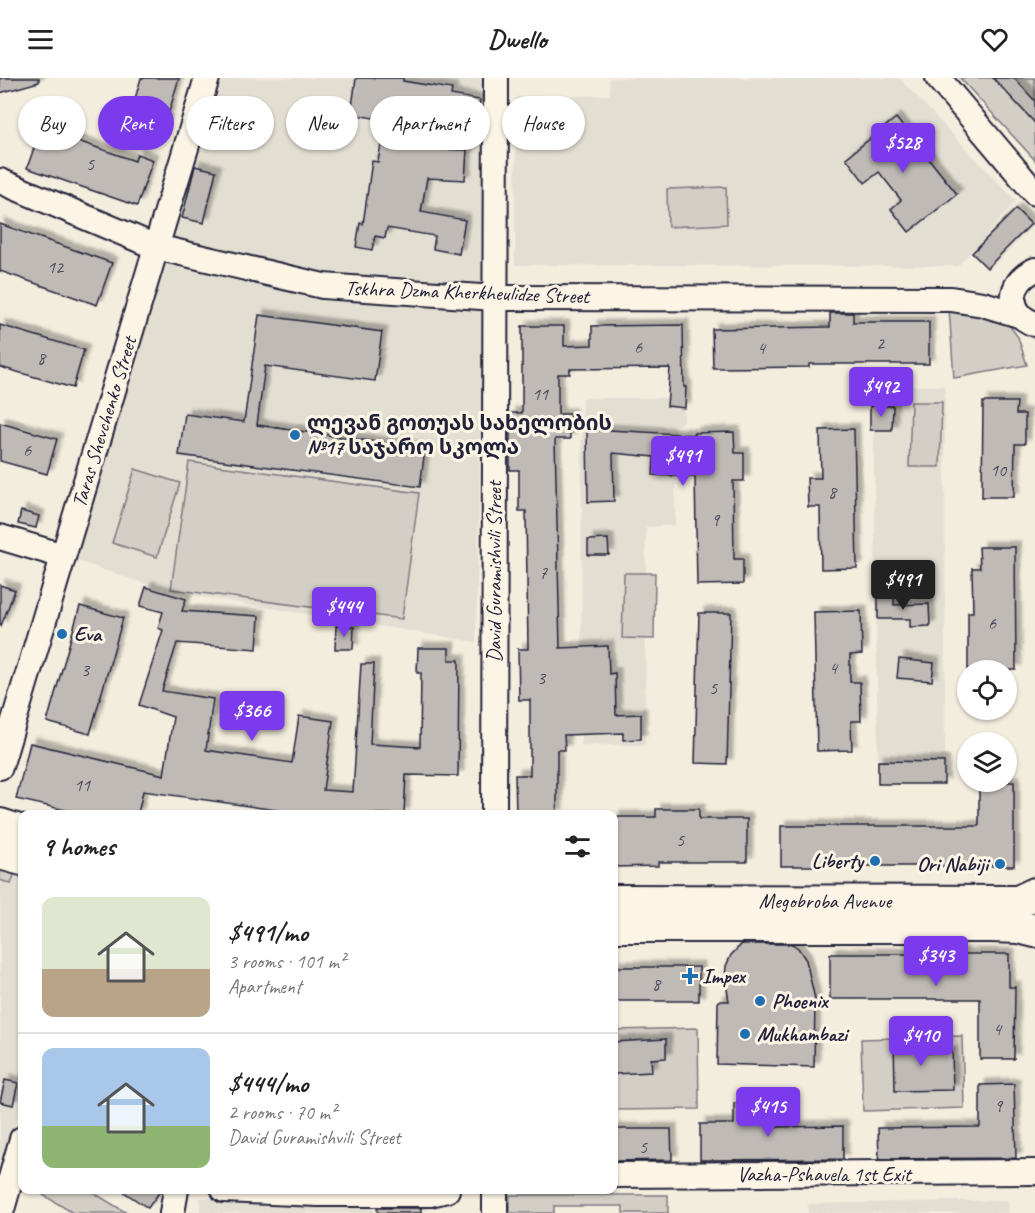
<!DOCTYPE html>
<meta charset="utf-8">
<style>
body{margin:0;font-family:Caveat,"Noto Sans Georgian",sans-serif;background:#f6f6f6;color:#222;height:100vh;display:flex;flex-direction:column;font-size:22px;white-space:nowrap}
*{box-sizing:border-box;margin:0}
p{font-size:20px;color:#767676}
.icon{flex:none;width:33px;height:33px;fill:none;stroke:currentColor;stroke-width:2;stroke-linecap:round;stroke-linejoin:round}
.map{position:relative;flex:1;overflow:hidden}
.drawer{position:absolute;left:18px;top:732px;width:600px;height:384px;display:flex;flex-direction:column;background:#fff;border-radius:12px;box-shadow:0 2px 4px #0004}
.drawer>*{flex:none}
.top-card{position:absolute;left:18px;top:18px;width:600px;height:54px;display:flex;gap:12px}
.controls{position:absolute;left:957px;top:582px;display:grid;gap:12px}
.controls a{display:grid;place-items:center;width:60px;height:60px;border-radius:50%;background:#fff;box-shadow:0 2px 4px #0004;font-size:30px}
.price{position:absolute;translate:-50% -51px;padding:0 14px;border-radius:6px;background:#7c3aed;color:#fff;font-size:20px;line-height:39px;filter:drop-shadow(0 2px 3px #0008)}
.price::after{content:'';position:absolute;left:50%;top:36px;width:18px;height:14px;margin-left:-9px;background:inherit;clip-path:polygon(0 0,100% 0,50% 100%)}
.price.on{background:#222;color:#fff}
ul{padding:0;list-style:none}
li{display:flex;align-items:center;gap:18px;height:150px;padding:0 24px}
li+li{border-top:2px solid #e0e0e0}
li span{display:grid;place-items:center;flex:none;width:168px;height:120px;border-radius:12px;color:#555}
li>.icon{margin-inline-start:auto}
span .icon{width:72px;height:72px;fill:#fffc;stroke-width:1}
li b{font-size:26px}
h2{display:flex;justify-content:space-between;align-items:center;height:72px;padding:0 24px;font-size:26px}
.tag{padding:0 21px;border-radius:27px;background:#fff;box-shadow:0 2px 4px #0004;font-size:21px;line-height:54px}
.tag.on{background:#7c3aed;color:#fff}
header{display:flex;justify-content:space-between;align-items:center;height:78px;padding:0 24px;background:#fff;font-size:27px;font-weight:800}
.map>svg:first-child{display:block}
.built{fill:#e3ded2}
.green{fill:#d4cfc6;stroke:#7b7880;stroke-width:1.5}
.building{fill:#bfbab6;stroke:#22223b;stroke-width:1.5;filter:url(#shadow)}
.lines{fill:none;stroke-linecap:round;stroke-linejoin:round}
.minor-casing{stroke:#22223b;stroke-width:28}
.major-casing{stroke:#22223b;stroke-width:36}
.minor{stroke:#fcf5e5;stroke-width:24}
.major{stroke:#fcf5e5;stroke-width:32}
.poi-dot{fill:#1f6fb2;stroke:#fcf5e5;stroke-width:2}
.labels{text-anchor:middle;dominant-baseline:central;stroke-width:6;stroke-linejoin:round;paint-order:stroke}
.number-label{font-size:18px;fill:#49485a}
.street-label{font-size:21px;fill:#22223b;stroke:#fcf5e5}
.poi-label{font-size:21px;font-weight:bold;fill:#22223b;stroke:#fcf5e5;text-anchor:start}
</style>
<header><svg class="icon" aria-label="menu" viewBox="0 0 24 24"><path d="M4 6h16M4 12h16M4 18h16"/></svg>Dwello<svg class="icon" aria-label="heart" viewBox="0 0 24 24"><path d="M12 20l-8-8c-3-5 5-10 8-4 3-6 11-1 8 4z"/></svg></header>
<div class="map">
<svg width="1035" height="1135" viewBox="0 0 1035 1135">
<defs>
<filter id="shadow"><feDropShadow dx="5.5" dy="-5.5" stdDeviation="1.5" flood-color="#0004"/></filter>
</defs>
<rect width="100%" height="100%" fill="#f3edde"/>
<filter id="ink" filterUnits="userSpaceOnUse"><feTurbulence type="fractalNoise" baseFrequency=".0167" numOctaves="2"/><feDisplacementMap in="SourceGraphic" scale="12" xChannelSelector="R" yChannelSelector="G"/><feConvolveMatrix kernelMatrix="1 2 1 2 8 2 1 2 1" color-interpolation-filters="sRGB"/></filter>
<g filter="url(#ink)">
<g class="built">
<polygon points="215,0 483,0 482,211 322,199 166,164"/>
<polygon points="609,0 899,0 1016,123 958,188 515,187 516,19 610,17"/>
<polygon points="177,178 471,226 483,234 476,564 166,513 72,481 162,188"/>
<polygon points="873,308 945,308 945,686 878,686"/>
<polygon points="582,320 684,320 684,343 676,348 675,447 646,449 645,667 581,667"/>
<polygon points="0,785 22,792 22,1020 0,1102"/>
<polygon points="200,1120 373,1121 374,1135 200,1135"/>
<polygon points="1008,1122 1009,1135 808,1135 808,1126"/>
</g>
<g class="green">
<polygon points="960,0 1035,0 1035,82"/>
<polygon points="726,109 727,146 668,149 667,111"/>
<polygon points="949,230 1006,243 1018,259 1027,287 954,300"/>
<polygon points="911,324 942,324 940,389 909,389"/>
<polygon points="189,384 419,415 402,541 171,511"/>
<polygon points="135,391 180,405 157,479 112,465"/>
<polygon points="624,495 655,495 654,561 622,560"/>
<polygon points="0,780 18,786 11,806 0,802"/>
<polygon points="698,950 699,1031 614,1032 614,952"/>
<polygon points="962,958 964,1030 863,1033 861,961"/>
<polygon points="35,1112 89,1112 127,1135 73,1135"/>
<polygon points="510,1117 668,1117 668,1135 623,1135 623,1128 554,1128 554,1135 510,1135"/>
</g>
<g class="building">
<polygon points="0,0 39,0 39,4 0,15"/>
<polygon points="141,0 179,0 165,48 130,38"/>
<polygon points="356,0 403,0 403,3 452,11 451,17 480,22 477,39 442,33 435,71 467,72 465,102 427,100 421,134 465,142 459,176 433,171 435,158 387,150 385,160 375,158 372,172 356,169 360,145 363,146 372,83 378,84 385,42 351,36"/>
<polygon points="993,0 1014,0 1035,23 1035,45"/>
<polygon points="896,40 957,116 909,154 891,131 901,122 879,94 865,105 846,80"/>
<polygon points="41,50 135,83 137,76 153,82 137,128 27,90"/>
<polygon points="195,88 216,93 204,145 182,140"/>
<polygon points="1016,131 1031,146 987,190 972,175"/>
<polygon points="0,146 112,185 97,227 0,193"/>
<polygon points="830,235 853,235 853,244 929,244 929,286 809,286 809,289 713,290 712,251 830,249"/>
<polygon points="259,237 382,254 375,303 265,288 257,347 425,371 420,409 179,377 185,336 244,344"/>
<polygon points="0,247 84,272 73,310 0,289"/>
<polygon points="683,247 684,309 686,309 685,330 667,328 670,290 570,291 570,296 558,296 558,336 570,336 570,361 555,361 560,570 608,568 609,596 615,595 616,637 641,636 641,661 623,662 623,655 564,657 565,672 557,672 557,736 516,736 515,697 530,697 530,622 519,622 518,571 528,571 526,433 519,433 519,392 510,392 510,335 522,335 522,248 564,248 564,268 592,267 592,248"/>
<polygon points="983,324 1017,324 1016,336 1025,336 1025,366 1015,366 1014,419 982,419"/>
<polygon points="870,328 893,328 892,352 870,352"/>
<polygon points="0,345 57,361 47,396 0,383"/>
<polygon points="854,351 857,490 821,491 820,429 808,429 807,400 821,400 820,352"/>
<polygon points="609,352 694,357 694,355 734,354 735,375 744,375 744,403 733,403 734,481 743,481 743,506 697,507 695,399 653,397 654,379 613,375 614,423 588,424 587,353"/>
<polygon points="21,433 39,438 36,450 18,446"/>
<polygon points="608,461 609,477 588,477 588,462"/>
<polygon points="979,469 1015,469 1016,592 968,592 968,534 973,534 972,490 980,490"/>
<polygon points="0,507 15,512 1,548 0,547"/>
<polygon points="146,509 186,521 182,533 259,538 257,571 177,565 162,613 213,621 206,672 292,685 299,638 333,643 323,712 353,714 361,586 374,586 370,666 420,669 421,595 417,595 418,570 449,570 449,582 459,582 458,698 406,697 404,736 304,736 143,713 138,736 83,736 16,721 30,665 164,697 173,639 139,627 163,552 158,550 163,534 140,528"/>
<polygon points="878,514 894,514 894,527 929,526 930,548 910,549 910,541 878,541"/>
<polygon points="80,528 123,540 90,656 47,644"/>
<polygon points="861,533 862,576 850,577 850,604 860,604 861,643 851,643 852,672 817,673 814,534"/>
<polygon points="699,535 731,535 727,686 695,685"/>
<polygon points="336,548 354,549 353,571 335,571"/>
<polygon points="899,581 934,585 932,603 897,600"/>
<polygon points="878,683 944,684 944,706 878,706"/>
<polygon points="979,704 1014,704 1014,788 781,788 781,748 979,748"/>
<polygon points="656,731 699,731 699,741 747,741 747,784 658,784 658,788 614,789 614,739 656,739"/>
<polygon points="742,866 792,866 798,870 806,882 815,921 814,989 717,986 718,923 729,923 725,900 726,888 731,877"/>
<polygon points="830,876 1009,876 1009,909 1015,909 1014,981 980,981 980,921 830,921"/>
<rect x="614" y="889" width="85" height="34"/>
<polygon points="666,961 666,980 651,981 652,994 614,996 614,964"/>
<polygon points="928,961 928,975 952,974 953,1012 895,1013 894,962"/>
<polygon points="5,1002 18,1005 13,1027 0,1024"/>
<polygon points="1014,1006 1016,1080 879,1081 878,1050 980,1049 980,1007"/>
<polygon points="734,1025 770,1025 771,1049 843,1048 843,1081 700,1082 700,1046 734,1046"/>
<polygon points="614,1051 671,1051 672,1082 614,1083"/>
<polygon points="121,1112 161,1112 148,1130"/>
<polygon points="377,1130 421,1130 421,1135 378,1135"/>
</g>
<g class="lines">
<g class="minor-casing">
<g id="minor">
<polyline points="938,0 1035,115"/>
<polyline points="0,103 156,169 323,208 495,220 951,221 983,226 1019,237"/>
<path d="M1035,192c-27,11 -30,44 0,54"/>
<polyline points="0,459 63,478"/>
<polyline points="0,689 207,0"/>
<polyline points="494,736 496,0"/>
<polyline points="614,1097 1035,1094"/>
<polyline points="224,1112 318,1116 430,1116 447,1112"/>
<polyline points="495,1112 495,1135"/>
<polyline points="1,1135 22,1061"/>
<polyline points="172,1135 176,1112"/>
</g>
</g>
<g class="major-casing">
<g id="major">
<polyline points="0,747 22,754"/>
<polyline points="0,775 22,781"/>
<polyline points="614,823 1018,824 1035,816"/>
<polyline points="614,848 991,848 1019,849 1035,853"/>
</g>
</g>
<use href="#minor" class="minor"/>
<use href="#major" class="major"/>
</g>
</g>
<g class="poi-dot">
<circle cx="295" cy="357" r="6"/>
<circle cx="62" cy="556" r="6"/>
<circle cx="875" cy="783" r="6"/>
<circle cx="1000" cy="786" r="6"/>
<path d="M687 889h6v6h6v6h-6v6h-6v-6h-6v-6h6z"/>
<circle cx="760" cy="923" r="6"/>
<circle cx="745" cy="956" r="6"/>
</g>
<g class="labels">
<g class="number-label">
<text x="90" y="86">5</text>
<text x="55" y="189">12</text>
<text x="880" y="265">2</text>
<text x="638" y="269">6</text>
<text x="761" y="270">4</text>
<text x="41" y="280">8</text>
<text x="540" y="316">11</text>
<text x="27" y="372">6</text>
<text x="998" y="392">10</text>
<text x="832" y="414">8</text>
<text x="715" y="442">9</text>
<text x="543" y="495">7</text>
<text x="992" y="545">6</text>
<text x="833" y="590">4</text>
<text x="85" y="592">3</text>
<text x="541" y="600">3</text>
<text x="713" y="610">5</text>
<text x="82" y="707">11</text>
<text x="680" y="762">5</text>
<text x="656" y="906">8</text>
<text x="997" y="951">4</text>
<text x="998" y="1028">9</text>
<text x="643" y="1069">5</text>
</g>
<g class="street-label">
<text transform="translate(467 214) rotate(2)">Tskhra Dzma Kherkheulidze Street</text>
<text transform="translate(104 344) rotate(-73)">Taras Shevchenko Street</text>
<text transform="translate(494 494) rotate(-90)">David Guramishvili Street</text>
<text x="825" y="823">Megobroba Avenue</text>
<text x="824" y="1096">Vazha-Pshavela 1st Exit</text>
</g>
<g class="poi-label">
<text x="307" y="345">ლევან გოთუას სახელობის<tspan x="307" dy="24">№17 საჯარო სკოლა</tspan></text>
<text x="74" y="556">Eva</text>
<text x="863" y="783" text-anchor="end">Liberty</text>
<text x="988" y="786" text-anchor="end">Ori Nabiji</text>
<text x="702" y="898">Impex</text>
<text x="772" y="923">Phoenix</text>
<text x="757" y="956">Mukhambazi</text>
</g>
</g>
</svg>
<div class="controls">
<a><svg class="icon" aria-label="locate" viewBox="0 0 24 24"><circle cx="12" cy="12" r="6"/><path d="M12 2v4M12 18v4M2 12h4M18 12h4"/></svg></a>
<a><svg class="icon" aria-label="layers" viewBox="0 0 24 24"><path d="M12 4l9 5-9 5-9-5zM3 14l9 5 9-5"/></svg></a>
</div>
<b class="price" style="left:903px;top:96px">$528</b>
<b class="price" style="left:881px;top:340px">$492</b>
<b class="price" style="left:683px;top:409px">$491</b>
<b class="price on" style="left:903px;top:533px">$491</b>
<b class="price" style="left:344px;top:560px">$444</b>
<b class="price" style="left:252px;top:664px">$366</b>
<b class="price" style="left:936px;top:909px">$343</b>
<b class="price" style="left:921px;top:989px">$410</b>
<b class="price" style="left:768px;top:1060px">$415</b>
<div class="top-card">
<a class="tag">Buy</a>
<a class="tag on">Rent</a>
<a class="tag">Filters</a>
<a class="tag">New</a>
<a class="tag">Apartment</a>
<a class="tag">House</a>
</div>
<section class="drawer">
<h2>9 homes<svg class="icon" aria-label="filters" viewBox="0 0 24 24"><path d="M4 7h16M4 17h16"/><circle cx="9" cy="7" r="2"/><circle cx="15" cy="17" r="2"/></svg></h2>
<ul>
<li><span style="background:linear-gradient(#dfe7d0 60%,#b9a48a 0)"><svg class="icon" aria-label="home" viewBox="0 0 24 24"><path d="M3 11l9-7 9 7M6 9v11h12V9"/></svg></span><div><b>$491/mo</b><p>3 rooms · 101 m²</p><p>Apartment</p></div></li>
<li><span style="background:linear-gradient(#a9c7e8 65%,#8fb573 0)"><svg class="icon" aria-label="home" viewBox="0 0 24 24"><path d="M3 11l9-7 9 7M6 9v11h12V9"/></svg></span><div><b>$444/mo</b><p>2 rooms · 70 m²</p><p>David Guramishvili Street</p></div></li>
</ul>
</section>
</div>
